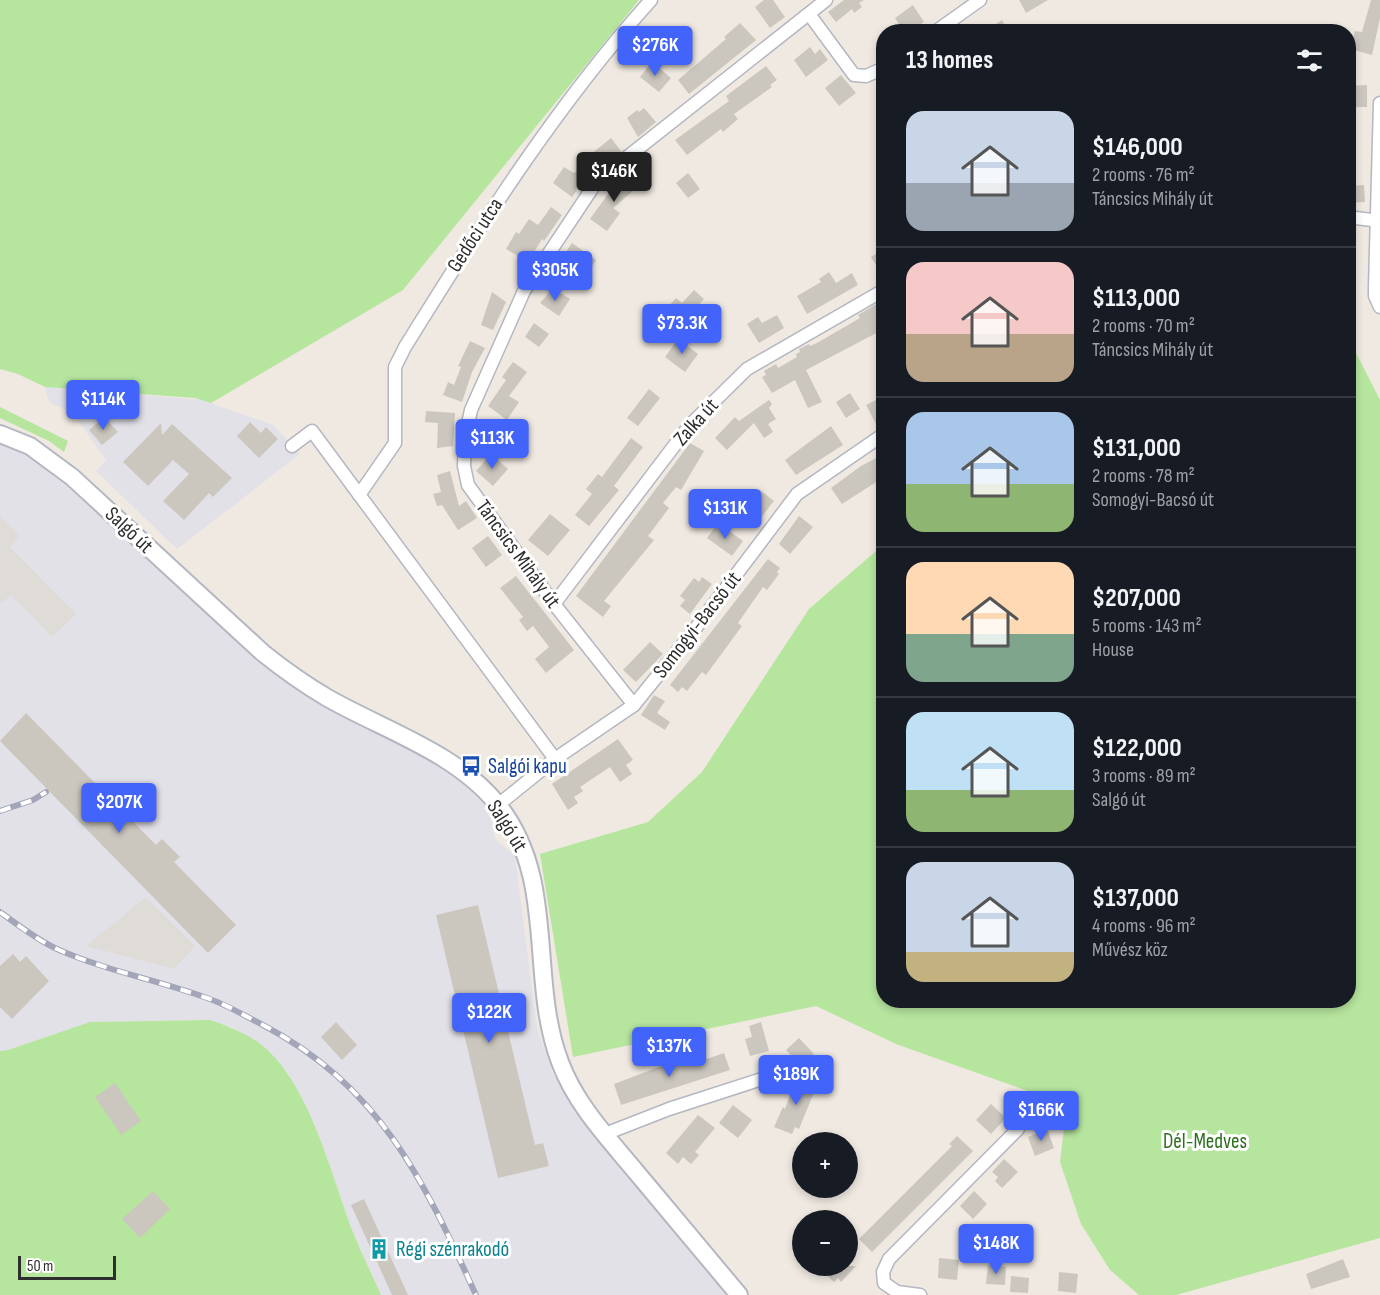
<!DOCTYPE html>
<meta charset="utf-8">
<style>
body{margin:0;font-family:"Sofia Sans Condensed",sans-serif;background:#242831;color:#f1f3f6;height:100vh;display:flex;flex-direction:column;font-size:22px;white-space:nowrap}
*{box-sizing:border-box;margin:0}
p{font-size:20px;color:#9ea1a6}
.icon{flex:none;width:33px;height:33px;fill:none;stroke:currentColor;stroke-width:2;stroke-linecap:round;stroke-linejoin:round}
.map{position:relative;flex:1;overflow:hidden}
.drawer{position:absolute;left:876px;top:24px;width:480px;height:984px;display:flex;flex-direction:column;background:#171b24;border-radius:24px;box-shadow:0 3px 9px #0003}
.drawer>*{flex:none}
.controls{position:absolute;left:792px;top:1132px;display:grid;gap:12px}
.controls a{display:grid;place-items:center;width:66px;height:66px;border-radius:50%;background:#171b24;box-shadow:0 3px 9px #0003;font-size:30px}
.scale{position:absolute;left:18px;bottom:15px;width:98px;box-sizing:border-box;padding-left:6px;border:3px solid #2e2e2e;border-top:0;font-size:16px;line-height:21px;white-space:nowrap;color:#2e2e2e;-webkit-text-stroke:4px #fff;paint-order:stroke}
.price{position:absolute;translate:-50% -51px;padding:0 14px;border-radius:6px;background:#4264fb;color:#fff;font-size:20px;line-height:39px;filter:drop-shadow(0 2px 3px #0008)}
.price::after{content:'';position:absolute;left:50%;top:36px;width:18px;height:14px;margin-left:-9px;background:inherit;clip-path:polygon(0 0,100% 0,50% 100%)}
.price.on{background:#222;color:#fff}
ul{padding:0;list-style:none}
li{display:flex;align-items:center;gap:18px;height:150px;padding:0 30px}
li+li{border-top:2px solid #363941}
li span{display:grid;place-items:center;flex:none;width:168px;height:120px;border-radius:18px;color:#555}
li>.icon{margin-inline-start:auto}
span .icon{width:72px;height:72px;fill:#fffc;stroke-width:1}
li b{font-size:26px}
h2{display:flex;justify-content:space-between;align-items:center;height:72px;padding:0 30px;font-size:26px}
.map>svg:first-child{display:block}
.industrial{fill:#e3e1e8}
.green{fill:#b6e59e}
.plaza{fill:#dfdcd8}
.building{fill:#cbc7bf}
.lines{fill:none;stroke-linecap:round;stroke-linejoin:round}
.street-casing{stroke:#b4b7c1;stroke-width:15}
.secondary-casing{stroke:#b4b7c1;stroke-width:20}
.street{stroke:#fff;stroke-width:12}
.secondary{stroke:#fff;stroke-width:16}
.rail-casing{stroke:#a3a6b8;stroke-width:6}
.rail{stroke:#fff;stroke-width:4;stroke-dasharray:11;stroke-linecap:butt}
.labels{text-anchor:middle;dominant-baseline:central;stroke-width:6;stroke-linejoin:round;paint-order:stroke}
.street-label{font-size:21px;fill:#2e2e2e;stroke:#fff}
.transit-label{font-size:21px;fill:#164399;stroke:#fff;text-anchor:start}
.park-label{font-size:21px;fill:#2c6e1b;stroke:#fff}
.culture-label{font-size:21px;fill:#0d838f;stroke:#fff;text-anchor:start}
</style>
<div class="map">
<svg width="1380" height="1295" viewBox="0 0 1380 1295">
<rect width="100%" height="100%" fill="#efe9e1"/>
<g class="industrial">
<polygon points="45,387 202,400 273,425 300,454 177,549 96,471 106,460 73,413 49,402"/>
<polygon points="0,441 32,455 104,515 224,627 441,765 488,801 495,839 515,856 537,1028 553,1074 579,1117 726,1295 381,1295 353,1233 328,1160 307,1112 288,1073 263,1046 233,1028 210,1020 90,1022 8,1050 0,1051"/>
</g>
<g class="green">
<polygon points="0,0 639,0 403,290 211,403 195,398 45,387 18,374 0,369"/>
<polygon points="1349,339 1380,400 1380,1238 1176,1295 1139,1295 1110,1270 1081,1224 1060,1162 1067,1105 896,1044 816,1006 573,1057 540,854 648,822 702,772 809,609 883,545 884,1000 1348,1000"/>
<polygon points="0,407 68,441 64,452 49,441 0,418"/>
<path d="M210,1020c18,6 38,14 53,26 47,39 69,131 90,186 8,21 19,42 28,63h-381v-244l8,-1 82,-28z"/>
</g>
<g class="plaza">
<polygon points="0,516 20,536 10,547 76,614 52,637 11,595 2,603 0,601"/>
<polygon points="146,897 195,946 174,969 86,946"/>
</g>
<g class="building">
<polygon points="764,0 773,0 785,17 770,28 755,7"/>
<polygon points="844,0 864,0 859,3 862,7 854,13 852,9 836,22 828,12"/>
<polygon points="1019,0 1048,0 1026,13"/>
<polygon points="1371,0 1380,0 1380,18 1372,55 1350,49 1355,31 1362,32"/>
<polygon points="913,5 924,22 909,32 904,32 895,18"/>
<polygon points="1002,20 1009,32 983,32"/>
<polygon points="740,23 756,40 689,94 678,80 726,39 724,37"/>
<polygon points="810,47 815,54 820,49 828,60 806,77 794,60"/>
<polygon points="652,62 671,78 659,92 640,77"/>
<polygon points="766,66 777,80 770,85 772,87 734,114 738,119 723,132 721,129 687,155 675,140 729,101 726,96"/>
<polygon points="841,75 856,93 839,106 825,88"/>
<polygon points="1367,85 1367,107 1348,107 1348,86"/>
<polygon points="644,108 656,122 638,137 627,118 637,110 639,112"/>
<polygon points="611,138 621,151 592,174 590,171 572,197 553,183 564,167 574,173 593,158 590,155"/>
<polygon points="688,173 700,189 688,198 676,183"/>
<polygon points="631,174 640,185 613,208 620,213 607,231 590,219 608,194"/>
<polygon points="1364,185 1365,202 1348,203 1348,186"/>
<polygon points="551,207 562,215 544,241 542,239 528,262 506,249 516,232 519,234 529,219 538,225"/>
<polygon points="572,243 596,260 589,270 578,263 567,278 554,269"/>
<polygon points="884,249 884,278 871,257"/>
<polygon points="829,272 836,283 852,273 858,285 807,314 797,296 821,282 819,279"/>
<polygon points="553,288 570,299 559,316 540,303"/>
<polygon points="694,290 704,299 679,328 662,314 676,298 682,303"/>
<polygon points="492,292 506,302 493,330 481,325"/>
<polygon points="878,303 884,312 884,329 806,370 822,402 808,408 795,380 772,393 762,377 766,375 764,371 776,364 778,368 797,357 796,354 800,352 799,349 809,344 810,346 817,343 860,318 858,315"/>
<polygon points="777,315 784,328 759,343 747,324 758,317 762,323"/>
<polygon points="534,323 549,334 539,347 525,337"/>
<polygon points="678,339 698,354 685,372 665,357"/>
<polygon points="470,341 485,348 472,372 462,402 443,395 448,382 454,385 461,367 458,366"/>
<polygon points="513,362 527,372 509,396 519,402 507,420 488,406 506,380 502,377"/>
<polygon points="649,389 660,398 638,426 627,418"/>
<polygon points="850,393 860,409 846,418 836,402"/>
<polygon points="884,396 884,419 876,424 866,405"/>
<polygon points="769,400 772,404 769,408 776,419 768,424 773,432 764,438 754,423 727,450 715,438 735,417 739,421"/>
<polygon points="426,411 455,413 453,446 437,448 438,423 425,422"/>
<polygon points="104,417 118,432 102,445 89,430"/>
<polygon points="250,422 261,433 266,427 278,439 259,458 237,436"/>
<polygon points="161,423 162,435 172,424 232,478 213,497 209,493 184,520 163,501 189,474 173,460 148,486 123,462"/>
<polygon points="831,426 843,445 796,475 785,460"/>
<polygon points="631,438 643,447 614,486 619,490 589,526 575,515 592,494 586,489 598,474 602,477"/>
<polygon points="690,443 704,451 681,490 676,487 663,503 669,508 648,536 654,540 604,601 611,606 603,617 576,596"/>
<polygon points="491,454 508,469 493,486 476,471"/>
<polygon points="884,454 884,477 842,504 831,488 861,466"/>
<polygon points="450,471 459,506 466,501 477,518 458,530 442,505 437,506 433,494 441,492 437,475"/>
<polygon points="759,489 774,501 755,525 739,513"/>
<polygon points="550,514 570,530 548,556 528,540"/>
<polygon points="799,516 813,527 790,554 779,544"/>
<polygon points="718,523 743,541 732,556 707,538"/>
<polygon points="488,536 502,555 486,567 472,548"/>
<polygon points="768,559 780,568 777,572 779,574 767,590 763,587 738,623 742,626 706,675 702,672 687,691 682,687 678,692 670,685"/>
<polygon points="516,576 574,650 546,673 535,659 549,647 533,626 527,631 519,620 523,617 500,588"/>
<polygon points="702,577 712,584 690,614 680,606 685,600 680,596 694,578 699,582"/>
<polygon points="650,642 663,654 636,682 623,670"/>
<polygon points="654,695 665,701 657,713 670,722 665,730 641,715"/>
<polygon points="26,713 156,845 162,839 180,857 174,862 236,925 208,953 0,741"/>
<polygon points="618,739 633,760 626,765 632,774 620,782 610,767 580,787 583,791 574,797 578,803 568,810 552,784"/>
<polygon points="478,905 535,1145 543,1143 549,1166 498,1178 436,915"/>
<polygon points="13,954 20,962 26,956 49,981 12,1019 0,1007 0,966"/>
<polygon points="336,1022 357,1045 342,1060 321,1037"/>
<polygon points="761,1022 769,1051 750,1056 745,1039 752,1037 749,1026"/>
<polygon points="799,1038 814,1054 801,1066 786,1050"/>
<polygon points="724,1053 730,1070 621,1105 614,1084 664,1065 665,1070 700,1057 701,1061"/>
<polygon points="797,1077 817,1085 799,1129 795,1127 792,1134 774,1127 783,1107 785,1109"/>
<polygon points="115,1083 141,1121 121,1135 95,1097"/>
<polygon points="991,1104 1006,1118 991,1134 976,1120"/>
<polygon points="733,1105 752,1120 738,1138 719,1123"/>
<polygon points="698,1115 715,1128 695,1152 699,1155 691,1164 683,1157 678,1164 666,1153"/>
<polygon points="1047,1129 1054,1148 1035,1156 1028,1137"/>
<polygon points="957,1136 973,1151 872,1252 859,1239 952,1146 949,1144"/>
<polygon points="1004,1159 1018,1172 1002,1188 995,1181 998,1177 992,1172"/>
<polygon points="153,1191 170,1209 140,1238 122,1219"/>
<polygon points="974,1191 987,1204 973,1219 960,1206"/>
<polygon points="364,1199 408,1295 392,1295 351,1205"/>
<polygon points="939,1258 959,1260 957,1280 938,1278"/>
<polygon points="1343,1259 1350,1277 1311,1289 1306,1274"/>
<polygon points="988,1265 1006,1267 1005,1285 986,1284"/>
<polygon points="831,1266 856,1266 841,1282 838,1278 834,1282 824,1273"/>
<polygon points="1059,1272 1078,1274 1076,1293 1058,1291"/>
<polygon points="1011,1276 1029,1278 1028,1293 1010,1292"/>
</g>
<g class="lines">
<g class="street-casing">
<g id="street">
<polyline points="809,14 854,75 866,76 884,68"/>
<polyline points="935,32 980,0"/>
<polyline points="1380,103 1375,287 1375,296 1380,307"/>
<polyline points="1348,217 1380,221"/>
<polyline points="292,446 312,431 555,759"/>
<path d="M359,495l36,-52v-76l10,-20c75,-121 151,-241 246,-347"/>
<polyline points="554,604 690,425 747,369 884,290"/>
<polyline points="634,705 554,604 468,485 464,466 465,438 471,410 524,291 597,181 826,0"/>
<polyline points="498,805 555,759 634,705 692,633 797,494 884,434"/>
<polyline points="605,1134 669,1109 768,1077"/>
<polyline points="920,1295 897,1292 884,1283 883,1272 889,1259 1018,1129"/>
</g>
</g>
<g class="secondary-casing">
<path id="secondary" d="M0,434l30,12 42,31 191,176c20,16 41,31 63,44 57,33 130,55 172,108 60,75 30,173 62,257 16,43 48,76 77,111 34,41 68,81 102,122"/>
</g>
<use href="#street" class="street"/>
<use href="#secondary" class="secondary"/>
<g class="rail-casing">
<g id="rail">
<polyline points="0,811 33,800 46,792"/>
<path d="M0,912c18,13 37,28 57,37 47,21 99,31 147,48 20,6 39,18 57,27 119,62 162,155 215,271"/>
</g>
</g>
<use href="#rail" class="rail"/>
</g>
<defs>
<g id="bus-bare" transform="scale(1.62)"><path d="M-5-6H5V4H4V6H2V4H-2V6H-4V4H-5ZM-3.5-4V0h7V-4ZM-3.5 1.2v1.5H-2V1.2ZM2 1.2v1.5H3.5V1.2Z" fill="#1a4fb4" stroke="#fff" stroke-width="2.5" paint-order="stroke"/></g>
<g id="building-bare" transform="scale(1.62)"><path d="M-4-6H4V6H1V3H-1V6H-4ZM-2.5-4.3h1.7v1.8h-1.7ZM.8-4.3h1.7v1.8H.8ZM-2.5-1h1.7V.8h-1.7ZM.8-1h1.7V.8H.8Z" fill="#0f9aa8" stroke="#fff" stroke-width="2.5" paint-order="stroke"/></g>
</defs>
<g fill-rule="evenodd">
<use href="#bus-bare" x="471" y="766"/>
<use href="#building-bare" x="379" y="1249"/>
</g>
<g class="labels">
<g class="street-label">
<text transform="translate(475 235) rotate(-57)">Gedőci utca</text>
<text transform="translate(696 422) rotate(-48)">Zalka út</text>
<text transform="translate(129 530) rotate(43)">Salgó út</text>
<text transform="translate(518 554) rotate(54)">Táncsics Mihály út</text>
<text transform="translate(697 625) rotate(-52)">Somogyi-Bacsó út</text>
<text transform="translate(507 826) rotate(58)">Salgó út</text>
</g>
<g class="transit-label">
<text x="488" y="766">Salgói kapu</text>
</g>
<g class="park-label">
<text x="1205" y="1141">Dél-Medves</text>
</g>
<g class="culture-label">
<text x="396" y="1249">Régi szénrakodó</text>
</g>
</g>
</svg>
<div class="controls">
<a>+</a>
<a>−</a>
</div>
<div class="scale">50 m</div>
<b class="price" style="left:655px;top:77px">$276K</b>
<b class="price on" style="left:614px;top:203px">$146K</b>
<b class="price" style="left:555px;top:302px">$305K</b>
<b class="price" style="left:682px;top:355px">$73.3K</b>
<b class="price" style="left:103px;top:431px">$114K</b>
<b class="price" style="left:492px;top:470px">$113K</b>
<b class="price" style="left:725px;top:540px">$131K</b>
<b class="price" style="left:119px;top:834px">$207K</b>
<b class="price" style="left:489px;top:1044px">$122K</b>
<b class="price" style="left:669px;top:1078px">$137K</b>
<b class="price" style="left:796px;top:1106px">$189K</b>
<b class="price" style="left:1041px;top:1142px">$166K</b>
<b class="price" style="left:996px;top:1275px">$148K</b>
<section class="drawer">
<h2>13 homes<svg class="icon" aria-label="filters" viewBox="0 0 24 24"><path d="M4 7h16M4 17h16"/><circle cx="9" cy="7" r="2"/><circle cx="15" cy="17" r="2"/></svg></h2>
<ul>
<li><span style="background:linear-gradient(#c9d6e8 60%,#9aa5b1 0)"><svg class="icon" aria-label="home" viewBox="0 0 24 24"><path d="M3 11l9-7 9 7M6 9v11h12V9"/></svg></span><div><b>$146,000</b><p>2 rooms · 76 m²</p><p>Táncsics Mihály út</p></div></li>
<li><span style="background:linear-gradient(#f6c9c9 60%,#b9a48a 0)"><svg class="icon" aria-label="home" viewBox="0 0 24 24"><path d="M3 11l9-7 9 7M6 9v11h12V9"/></svg></span><div><b>$113,000</b><p>2 rooms · 70 m²</p><p>Táncsics Mihály út</p></div></li>
<li><span style="background:linear-gradient(#a9c7e8 60%,#8fb573 0)"><svg class="icon" aria-label="home" viewBox="0 0 24 24"><path d="M3 11l9-7 9 7M6 9v11h12V9"/></svg></span><div><b>$131,000</b><p>2 rooms · 78 m²</p><p>Somogyi-Bacsó út</p></div></li>
<li><span style="background:linear-gradient(#ffd9b3 60%,#7fa58c 0)"><svg class="icon" aria-label="home" viewBox="0 0 24 24"><path d="M3 11l9-7 9 7M6 9v11h12V9"/></svg></span><div><b>$207,000</b><p>5 rooms · 143 m²</p><p>House</p></div></li>
<li><span style="background:linear-gradient(#bfe0f5 65%,#8fb573 0)"><svg class="icon" aria-label="home" viewBox="0 0 24 24"><path d="M3 11l9-7 9 7M6 9v11h12V9"/></svg></span><div><b>$122,000</b><p>3 rooms · 89 m²</p><p>Salgó út</p></div></li>
<li><span style="background:linear-gradient(#c9d6e8 75%,#c2b280 0)"><svg class="icon" aria-label="home" viewBox="0 0 24 24"><path d="M3 11l9-7 9 7M6 9v11h12V9"/></svg></span><div><b>$137,000</b><p>4 rooms · 96 m²</p><p>Művész köz</p></div></li>
</ul>
</section>
</div>
